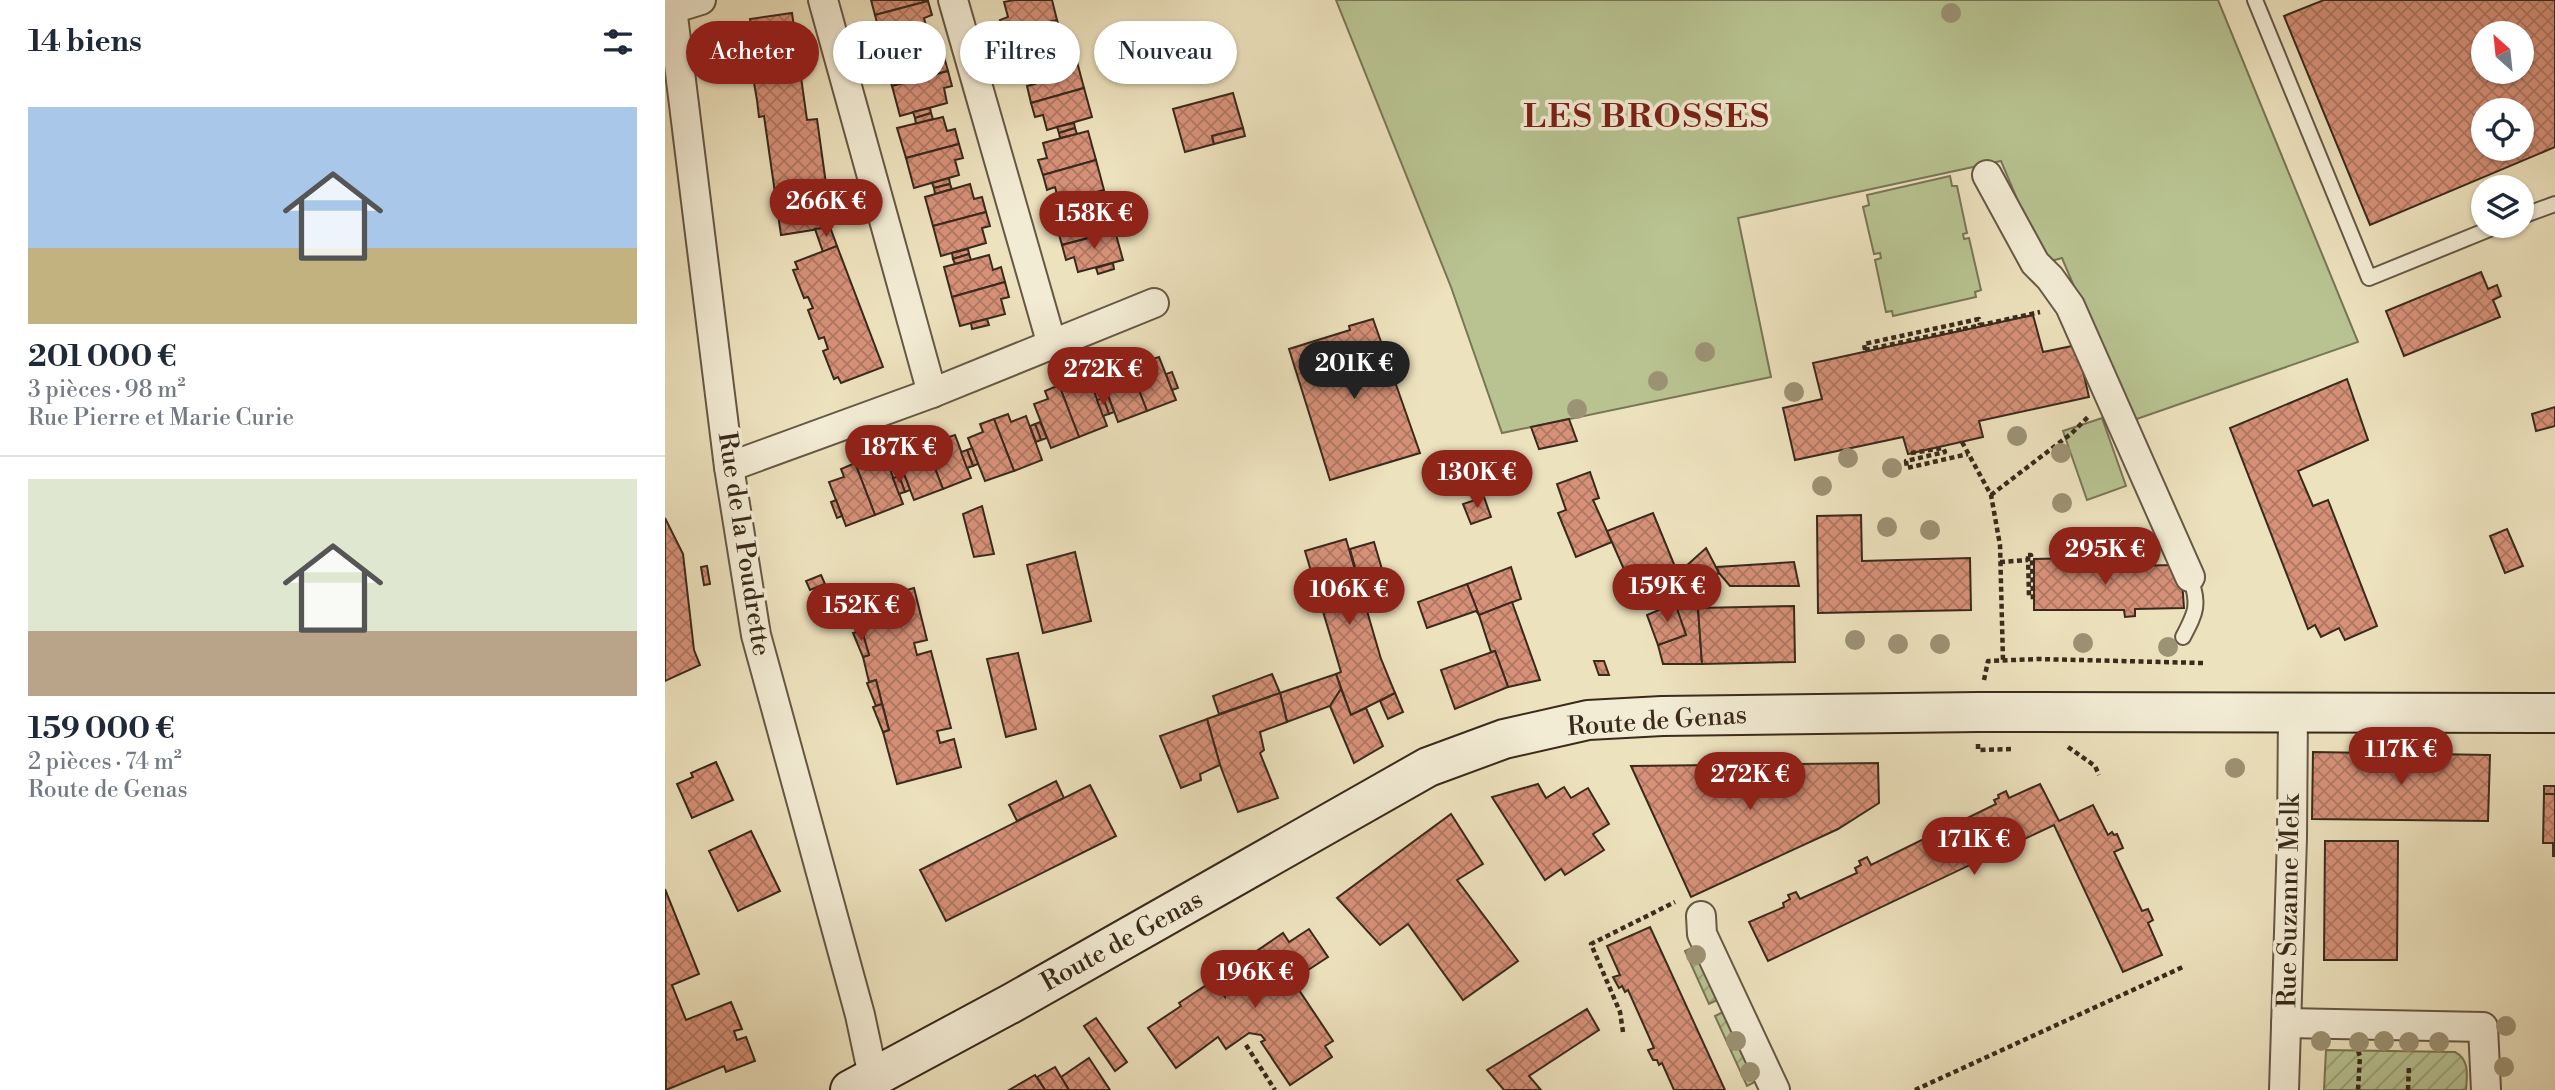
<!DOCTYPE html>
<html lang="fr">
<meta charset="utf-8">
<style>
body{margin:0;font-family:"Libre Bodoni",serif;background:#f6f6f7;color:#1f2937;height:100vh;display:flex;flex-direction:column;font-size:26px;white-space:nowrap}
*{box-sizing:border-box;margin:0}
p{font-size:23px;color:#747a83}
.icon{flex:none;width:38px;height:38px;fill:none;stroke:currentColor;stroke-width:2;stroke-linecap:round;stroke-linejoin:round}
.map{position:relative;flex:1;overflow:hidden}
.panel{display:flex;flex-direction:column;background:#fff;width:665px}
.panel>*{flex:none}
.banner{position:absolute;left:21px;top:21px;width:665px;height:63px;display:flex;gap:14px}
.needle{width:46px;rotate:333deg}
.fabs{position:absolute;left:1806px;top:21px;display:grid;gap:14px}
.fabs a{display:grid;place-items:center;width:63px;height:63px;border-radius:50%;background:#fff;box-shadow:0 2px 5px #0004;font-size:35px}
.price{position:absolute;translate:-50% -60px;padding:0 16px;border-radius:24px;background:#8f2418;color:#fff;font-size:23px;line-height:46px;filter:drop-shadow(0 2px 4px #0008)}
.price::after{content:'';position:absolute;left:50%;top:42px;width:21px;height:16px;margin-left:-10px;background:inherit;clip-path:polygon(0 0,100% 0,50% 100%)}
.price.on{background:#222;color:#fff}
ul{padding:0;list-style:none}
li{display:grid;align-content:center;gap:14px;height:371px;padding:0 28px}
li+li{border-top:2px solid #e0e1e3}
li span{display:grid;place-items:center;height:217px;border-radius:0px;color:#555}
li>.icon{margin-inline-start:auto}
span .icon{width:126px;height:126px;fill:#fffc;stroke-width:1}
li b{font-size:30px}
h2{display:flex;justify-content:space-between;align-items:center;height:84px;padding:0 28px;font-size:30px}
.chip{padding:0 24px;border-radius:32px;background:#fff;box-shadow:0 2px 5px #0004;font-size:24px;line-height:63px}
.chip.on{background:#8f2418;color:#fff}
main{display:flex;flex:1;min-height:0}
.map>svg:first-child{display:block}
.green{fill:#b8c391;stroke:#787656;stroke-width:2}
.garden{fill:url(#garden-furrows);stroke:#787656;stroke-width:2}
.building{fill:url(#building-cross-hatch);stroke:#392a1b;stroke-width:2;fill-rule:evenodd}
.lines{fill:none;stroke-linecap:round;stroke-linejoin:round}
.lane-casing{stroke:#665844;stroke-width:18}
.street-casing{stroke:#665844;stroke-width:32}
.secondary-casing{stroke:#392a1b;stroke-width:42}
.path{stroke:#392a1b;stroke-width:4.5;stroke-dasharray:5 3.5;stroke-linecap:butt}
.lane{stroke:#f3ecd5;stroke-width:14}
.street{stroke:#f3ecd5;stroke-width:28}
.secondary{stroke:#f3ecd5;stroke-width:38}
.tree{fill:#9c9274}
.labels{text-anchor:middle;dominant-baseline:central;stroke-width:7;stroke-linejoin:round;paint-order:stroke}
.street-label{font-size:26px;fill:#392a1b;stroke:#f3ecd5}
.district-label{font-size:33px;font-weight:bold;letter-spacing:2px;fill:#7a1f14;stroke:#f3ecd5}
</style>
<main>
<section class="panel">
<h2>14 biens<svg class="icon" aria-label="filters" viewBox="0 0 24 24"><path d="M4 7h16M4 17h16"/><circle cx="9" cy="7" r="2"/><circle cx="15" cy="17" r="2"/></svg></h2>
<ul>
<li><span style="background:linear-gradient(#a9c7e8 65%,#c2b280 0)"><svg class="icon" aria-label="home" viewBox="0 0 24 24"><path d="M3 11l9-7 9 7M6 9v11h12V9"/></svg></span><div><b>201 000 €</b><p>3 pièces · 98 m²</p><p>Rue Pierre et Marie Curie</p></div></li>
<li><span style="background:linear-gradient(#dfe7d0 70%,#b9a48a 0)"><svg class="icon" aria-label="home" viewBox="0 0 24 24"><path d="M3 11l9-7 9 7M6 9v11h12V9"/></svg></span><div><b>159 000 €</b><p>2 pièces · 74 m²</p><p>Route de Genas</p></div></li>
</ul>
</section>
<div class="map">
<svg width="1890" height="1090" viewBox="0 0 1890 1090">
<defs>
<pattern id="garden-furrows" width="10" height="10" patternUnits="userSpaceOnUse" patternTransform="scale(1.75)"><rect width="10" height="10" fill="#b8c391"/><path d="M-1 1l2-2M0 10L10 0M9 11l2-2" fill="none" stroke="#979f76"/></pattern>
<pattern id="building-cross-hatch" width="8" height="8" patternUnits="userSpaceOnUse" patternTransform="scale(1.75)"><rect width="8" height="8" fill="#d79179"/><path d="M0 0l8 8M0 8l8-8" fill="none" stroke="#af7762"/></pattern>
</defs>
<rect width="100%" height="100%" fill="#ede2be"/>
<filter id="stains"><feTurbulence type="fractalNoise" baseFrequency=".00286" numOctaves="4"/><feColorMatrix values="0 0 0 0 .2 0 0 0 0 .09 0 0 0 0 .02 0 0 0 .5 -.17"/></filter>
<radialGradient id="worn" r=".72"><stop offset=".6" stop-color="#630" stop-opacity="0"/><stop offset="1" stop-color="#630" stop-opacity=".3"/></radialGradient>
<g class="green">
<polygon points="671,0 1553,0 1693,342 1466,421 1397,258 1379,263 1336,161 1073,218 1106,377 837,433 786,287"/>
<polygon points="1285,176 1287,186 1292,186 1302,233 1298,234 1299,239 1304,238 1316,290 1310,292 1311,297 1228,316 1227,311 1221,312 1210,260 1216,258 1215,253 1209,254 1198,207 1204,205 1202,195"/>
<polygon points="1437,418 1461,486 1422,500 1398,431"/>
</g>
<g class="garden">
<polygon points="1036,944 1061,996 1044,1004 1020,951"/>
<polygon points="1066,1008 1098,1078 1082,1086 1050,1016"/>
<path d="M1661,1050l129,2c15,8 12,23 11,38h-142z"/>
</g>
<g class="building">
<polygon points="206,0 263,0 263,1 210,15"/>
<polygon points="349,0 387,0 392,20 339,34 335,20 343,17 339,2"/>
<path d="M1659,0h231v147l-185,78 -86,-209zM1818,33h39v39h-39zM1818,110h39v39h-39z"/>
<polygon points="263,1 267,15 259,18 263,33 218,45 210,15"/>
<polygon points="127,13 142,120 152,119 167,227 116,235 99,116 94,117 92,100 89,83 94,82 92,64 87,65 82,30 87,29 85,19"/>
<polygon points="392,20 401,49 356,62 351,47 343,49 339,34"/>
<polygon points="245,37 247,43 231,48 229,42"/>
<polygon points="247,43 248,49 232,53 231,48"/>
<polygon points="266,44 270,59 279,57 283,71 227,86 219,57"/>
<polygon points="390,52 391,58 375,63 373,57"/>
<polygon points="391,58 393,63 376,68 375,63"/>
<polygon points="411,58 419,88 366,103 362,86 370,84 366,71"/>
<polygon points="283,71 287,86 279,88 282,103 235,116 227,86"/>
<polygon points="419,88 427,117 382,130 378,115 370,117 366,103"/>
<polygon points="568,93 578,128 547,136 549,144 520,152 508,109"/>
<polygon points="265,108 266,113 250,118 248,112"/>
<polygon points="266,113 268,119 251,124 250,118"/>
<polygon points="278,117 282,131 290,129 294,144 241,158 232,128"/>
<polygon points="409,123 410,128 394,133 392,127"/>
<polygon points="410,128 412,134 395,138 394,133"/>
<polygon points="578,128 580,136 549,144 547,136"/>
<polygon points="423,131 431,160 378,175 373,160 382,158 378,143"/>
<polygon points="294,144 298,158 290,160 294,175 249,188 241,158"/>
<polygon points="431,160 439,190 394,202 390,187 382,190 378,175"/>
<polygon points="284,178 285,184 269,188 267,183"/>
<polygon points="285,184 287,189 270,194 269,188"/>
<polygon points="305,184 309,199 317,197 321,212 268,226 260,197"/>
<polygon points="428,193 430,198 413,203 412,198"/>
<polygon points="430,198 431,204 415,208 413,203"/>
<polygon points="442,201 450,231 397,245 393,231 401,229 397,213"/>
<polygon points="321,212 325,226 317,228 321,243 276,256 268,226"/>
<polygon points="165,227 172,246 158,252 150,229"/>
<polygon points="450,231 458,260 413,272 409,257 401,260 397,245"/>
<polygon points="172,246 218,367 176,383 173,377 169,379 158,351 163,349 159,337 154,339 143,310 148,308 143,297 139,298 128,270 133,269 130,262"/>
<polygon points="303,249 304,254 288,259 287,253"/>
<polygon points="304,254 306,260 290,264 288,259"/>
<polygon points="324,255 328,270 336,267 340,282 287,297 279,267"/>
<polygon points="448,263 449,269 433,274 431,268"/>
<polygon points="1816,272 1823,289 1832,285 1836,296 1828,300 1835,317 1739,356 1721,311"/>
<polygon points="340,282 344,297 336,299 340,314 295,326 287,297"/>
<polygon points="1368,315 1378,352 1412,345 1424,397 1314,421 1318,437 1243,454 1238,437 1130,460 1118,408 1157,399 1148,363"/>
<polygon points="322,319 324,325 307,329 306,323"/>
<polygon points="708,319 755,453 665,480 624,349 685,330 684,326"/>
<polygon points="477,354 479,362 494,357 511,400 482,411 462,360"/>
<polygon points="462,360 482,411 453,422 437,379 451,373 448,365"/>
<polygon points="507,372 513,388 507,390 501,374"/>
<polygon points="1682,379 1703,440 1633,471 1648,506 1663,500 1712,626 1680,640 1674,628 1656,637 1650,625 1643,629 1565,428"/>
<polygon points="409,380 411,388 426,383 442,426 414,437 394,385"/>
<polygon points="394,385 414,437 386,448 369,404 383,399 380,391"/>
<polygon points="443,396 449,412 444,414 438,398"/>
<polygon points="438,398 444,414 438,416 432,400"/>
<polygon points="1890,407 1890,426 1871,431 1867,414"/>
<polygon points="343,414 346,422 361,416 377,460 349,471 329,419"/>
<polygon points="329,419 349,471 320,481 303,438 318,432 315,424"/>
<polygon points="904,419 912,441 874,449 866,427"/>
<polygon points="375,422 382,438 376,440 370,424"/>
<polygon points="370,424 376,440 371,442 365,426"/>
<polygon points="272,432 275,440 290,435 306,478 278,489 258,438"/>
<polygon points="258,438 278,489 249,500 232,456 247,451 244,443"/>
<polygon points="307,448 313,464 308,466 302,450"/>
<polygon points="302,450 308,466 302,468 296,452"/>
<polygon points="204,458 207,466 222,461 238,504 210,515 190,463"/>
<polygon points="190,463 210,515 181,526 164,482 179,477 176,469"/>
<polygon points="925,472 934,498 928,500 947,542 911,557 893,513 901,510 892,484"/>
<polygon points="239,474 245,490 240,492 234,476"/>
<polygon points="234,476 240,492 234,494 228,478"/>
<polygon points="819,497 826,517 806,524 798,504"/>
<polygon points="171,500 177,516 172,518 166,502"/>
<polygon points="317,506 329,554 309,557 298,514"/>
<polygon points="988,513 1013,574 969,592 942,531"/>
<polygon points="1196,515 1197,561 1305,558 1306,610 1153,613 1152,516"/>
<polygon points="0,518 18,554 29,650 35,665 0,681"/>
<polygon points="1842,529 1858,566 1840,573 1825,536"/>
<polygon points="681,539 716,659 730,693 686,715 671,674 676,672 640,551"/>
<polygon points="709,542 726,600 701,608 685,549"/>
<polygon points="1041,548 1054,573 1023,599 1008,578"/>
<polygon points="410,552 426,621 378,633 362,565"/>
<polygon points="1412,558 1412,567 1510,565 1517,580 1519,608 1470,609 1470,616 1460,617 1459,610 1369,610 1369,559"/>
<polygon points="1129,562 1134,586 1065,586 1054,573 1052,567"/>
<polygon points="42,566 45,584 39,585 36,567"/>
<polygon points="846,567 856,599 814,615 802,584"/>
<polygon points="156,575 160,584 145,590 141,581"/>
<polygon points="802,584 814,615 811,611 762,628 753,602"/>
<polygon points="249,588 262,640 249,643 252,655 266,651 286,728 272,731 275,743 289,739 296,767 232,784 218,732 224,730 211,680 204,682 198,657 204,655 197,631 191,632 184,606"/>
<polygon points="1023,599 1033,608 1037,664 998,664 993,645 1021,635 1012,610"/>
<polygon points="847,602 875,680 843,687 830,651 826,652 814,615"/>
<polygon points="1010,603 1021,635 993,645 982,615"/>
<polygon points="1129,606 1130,662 1037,664 1033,608"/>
<polygon points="197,631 204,655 198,657 188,633"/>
<polygon points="830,651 843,687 790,709 776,670"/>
<polygon points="353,653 371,729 341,737 322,659"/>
<polygon points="929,661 939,661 944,675 934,675"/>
<polygon points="607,674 615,693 554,714 548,696"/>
<polygon points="671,674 676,689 665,706 622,722 615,693"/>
<polygon points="211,680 217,704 211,706 202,683"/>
<polygon points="676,689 686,715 701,708 718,746 689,763 665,706"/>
<polygon points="615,693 622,722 595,732 599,750 595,753 613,798 573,812 555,765 542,719"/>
<polygon points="730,693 738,712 723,719 715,701"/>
<polygon points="217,704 224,730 218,732 208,707"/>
<polygon points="542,719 555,765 535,774 536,780 516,788 495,736"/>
<polygon points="1648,752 1825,755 1823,821 1647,819"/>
<polygon points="51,762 68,800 27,818 12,784 28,777 26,773"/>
<polygon points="1213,763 1214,803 1173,829 1026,897 966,766"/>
<polygon points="391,781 399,798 352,821 344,805"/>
<polygon points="873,784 881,798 899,787 906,798 923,788 944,824 928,834 939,850 900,875 896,869 880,880 827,797"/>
<polygon points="1375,784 1394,821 1428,805 1443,835 1447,832 1449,835 1452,834 1458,848 1449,852 1477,911 1483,909 1488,920 1483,923 1497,955 1458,972 1389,825 1103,961 1084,922 1119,907 1118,903 1125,899 1123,895 1131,892 1135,899 1192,873 1190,868 1196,865 1194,861 1202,857 1206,865 1263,837 1261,833 1266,830 1265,828 1273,824 1276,831 1331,804 1329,800 1334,798 1333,795 1341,791 1344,798"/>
<polygon points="425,785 451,836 281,921 255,870"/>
<rect x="1879" y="786" width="11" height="8"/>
<polygon points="1879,794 1890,794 1890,856 1888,856 1888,843 1878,843"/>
<polygon points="786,814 818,864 792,880 853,961 798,1000 743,924 715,945 672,898"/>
<polygon points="86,831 115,891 73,911 44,851"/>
<polygon points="1660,841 1733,841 1732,960 1659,960"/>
<polygon points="0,889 34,974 7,985 21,1020 66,1002 77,1029 69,1031 72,1040 81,1037 90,1061 61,1072 59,1066 1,1090"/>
<polygon points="985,927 1060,1090 1009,1090 997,1063 994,1065 992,1060 988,1060 983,1050 989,1048 963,990 960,992 957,986 954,988 948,977 955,975 942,946"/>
<polygon points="644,929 663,957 637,974 634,990 668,1041 660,1046 667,1057 625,1085 596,1042 600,1040 596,1035 584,1033 561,1049 553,1037 511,1068 483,1028 516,1006 514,1003 549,980 560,997 562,988 569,984 561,972 618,933 624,942"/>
<polygon points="922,1009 934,1030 864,1076 876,1090 839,1090 822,1070"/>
<polygon points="431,1018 462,1062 450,1071 419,1026"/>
<polygon points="424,1058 445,1090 404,1090 396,1077"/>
<polygon points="390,1067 396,1077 404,1090 380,1090 372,1077"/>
<polygon points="370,1075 380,1090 344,1090"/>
</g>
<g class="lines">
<g class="lane-casing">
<g id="lane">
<polyline points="1590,0 1704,278 1832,226"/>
<polyline points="1857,216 1890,204"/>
<path d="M1518,637c13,-25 17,-32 7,-60"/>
</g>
</g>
<g class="street-casing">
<g id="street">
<polyline points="6,0 64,467 91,635 195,1015 211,1090"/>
<polyline points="158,0 267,393"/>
<polyline points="288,0 387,345"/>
<polyline points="0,11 36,0"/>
<polyline points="1322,175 1370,263 1385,278 1405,306 1525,577"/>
<polyline points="64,467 267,393 489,303"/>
<polyline points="1036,916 1037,934 1110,1090"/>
<polyline points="1621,1023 1818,1027 1821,1090"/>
<polyline points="1619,1090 1627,838 1628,712"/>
</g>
</g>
<g class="secondary-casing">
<polyline id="secondary" points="185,1090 347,1003 763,767 839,739 923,720 997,716 1313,712 1890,713"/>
</g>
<g class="path">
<polyline points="1298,329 1375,312"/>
<polyline points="1200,350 1199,344 1314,319 1315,325"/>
<polyline points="1200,350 1298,329"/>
<polyline points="1297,442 1326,495 1335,545 1338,661"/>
<polyline points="1246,453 1278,448 1280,452 1241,461 1242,468 1303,454"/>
<polyline points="1326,495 1407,433 1423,417"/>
<polygon points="1363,555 1366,555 1367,560 1368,597 1364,597"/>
<polyline points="1335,562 1363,560"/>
<polyline points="1319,680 1323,661 1373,659 1538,663"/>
<polyline points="1313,744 1313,750 1347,749"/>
<polyline points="1403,747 1430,766 1434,775"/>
<polyline points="958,1032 955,1012 926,944 1010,902"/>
<polyline points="581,1045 610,1090"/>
<polyline points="1693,1051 1695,1056 1693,1090"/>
<polyline points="1250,1090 1520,966"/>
<polyline points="1743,1090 1744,1065"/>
</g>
<use href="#lane" class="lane"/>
<use href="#street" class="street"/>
<use href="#secondary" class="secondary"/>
</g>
<g class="tree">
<circle cx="1286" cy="13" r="10"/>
<circle cx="1040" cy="352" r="10"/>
<circle cx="993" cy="381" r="10"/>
<circle cx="1129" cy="392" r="10"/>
<circle cx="912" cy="409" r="10"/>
<circle cx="1352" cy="436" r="10"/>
<circle cx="1396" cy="453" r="10"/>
<circle cx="1183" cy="458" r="10"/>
<circle cx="1227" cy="468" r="10"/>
<circle cx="1157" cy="486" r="10"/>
<circle cx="1397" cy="503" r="10"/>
<circle cx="1222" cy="527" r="10"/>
<circle cx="1265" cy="530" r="10"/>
<circle cx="1462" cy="537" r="10"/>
<circle cx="1402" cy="538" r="10"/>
<circle cx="1190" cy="640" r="10"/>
<circle cx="1418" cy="643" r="10"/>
<circle cx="1233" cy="644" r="10"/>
<circle cx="1275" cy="644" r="10"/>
<circle cx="1503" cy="647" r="10"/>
<circle cx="1570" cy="768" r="10"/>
<circle cx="1031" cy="955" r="10"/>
<circle cx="1841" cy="1026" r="10"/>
<circle cx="1071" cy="1041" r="10"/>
<circle cx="1656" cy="1041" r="10"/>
<circle cx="1719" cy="1041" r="10"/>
<circle cx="1694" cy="1042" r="10"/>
<circle cx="1744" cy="1042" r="10"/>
<circle cx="1774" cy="1042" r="10"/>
<circle cx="1839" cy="1067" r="10"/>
<circle cx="1085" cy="1072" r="10"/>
</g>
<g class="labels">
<g class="street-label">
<text transform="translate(79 544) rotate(81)">Rue de la Poudrette</text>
<text transform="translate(992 721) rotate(-4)">Route de Genas</text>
<text transform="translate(1624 901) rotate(-89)">Rue Suzanne Melk</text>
<text transform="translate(457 941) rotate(-29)">Route de Genas</text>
</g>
<g class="district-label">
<text x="982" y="117">LES BROSSES</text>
</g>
</g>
<rect width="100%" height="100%" filter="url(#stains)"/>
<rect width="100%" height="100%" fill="url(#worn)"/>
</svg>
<div class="fabs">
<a><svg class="needle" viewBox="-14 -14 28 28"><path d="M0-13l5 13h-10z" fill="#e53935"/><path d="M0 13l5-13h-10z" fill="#747a83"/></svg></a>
<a><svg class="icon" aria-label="locate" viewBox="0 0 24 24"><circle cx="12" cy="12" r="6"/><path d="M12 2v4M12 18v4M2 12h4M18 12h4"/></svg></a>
<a><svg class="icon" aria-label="layers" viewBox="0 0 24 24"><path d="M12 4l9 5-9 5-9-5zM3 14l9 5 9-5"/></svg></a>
</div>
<b class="price" style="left:161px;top:239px">266K €</b>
<b class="price" style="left:429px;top:251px">158K €</b>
<b class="price on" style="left:689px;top:401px">201K €</b>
<b class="price" style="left:438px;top:407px">272K €</b>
<b class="price" style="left:234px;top:485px">187K €</b>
<b class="price" style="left:812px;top:510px">130K €</b>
<b class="price" style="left:1440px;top:587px">295K €</b>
<b class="price" style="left:1002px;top:624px">159K €</b>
<b class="price" style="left:684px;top:627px">106K €</b>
<b class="price" style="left:196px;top:643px">152K €</b>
<b class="price" style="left:1736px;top:787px">117K €</b>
<b class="price" style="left:1085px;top:812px">272K €</b>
<b class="price" style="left:1309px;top:877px">171K €</b>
<b class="price" style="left:590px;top:1010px">196K €</b>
<div class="banner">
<a class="chip on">Acheter</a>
<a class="chip">Louer</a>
<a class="chip">Filtres</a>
<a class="chip">Nouveau</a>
</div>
</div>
</main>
